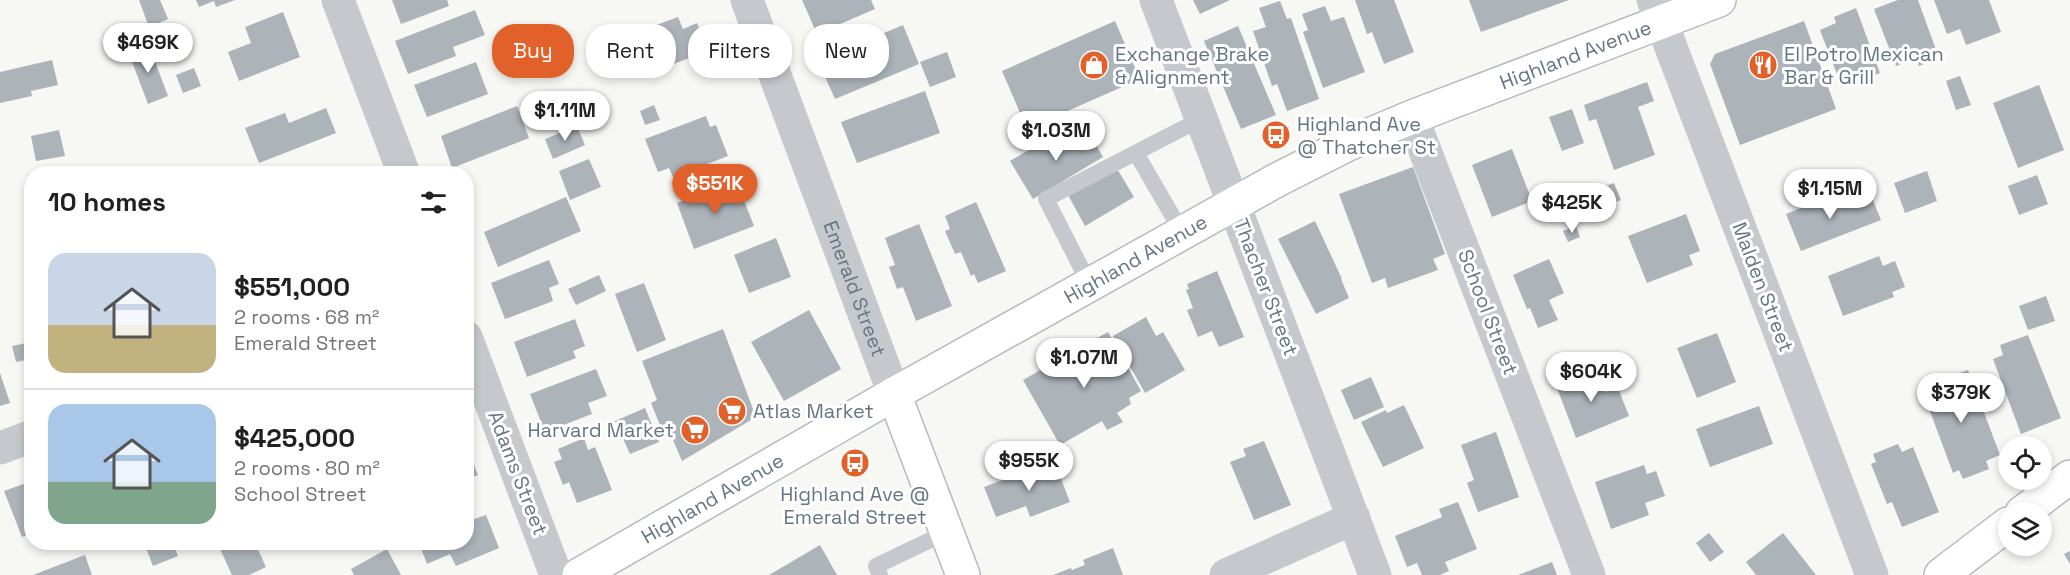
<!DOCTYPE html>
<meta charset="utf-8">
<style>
body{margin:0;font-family:"Space Grotesk",sans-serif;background:#f6f6f6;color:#202124;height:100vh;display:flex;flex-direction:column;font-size:22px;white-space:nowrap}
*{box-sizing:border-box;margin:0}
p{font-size:20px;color:#757577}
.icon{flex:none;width:33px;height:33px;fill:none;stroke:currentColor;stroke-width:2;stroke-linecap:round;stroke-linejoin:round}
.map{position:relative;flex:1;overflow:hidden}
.details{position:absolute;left:24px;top:166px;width:450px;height:384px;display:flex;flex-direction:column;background:#fff;border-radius:24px;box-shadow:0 3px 9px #0003}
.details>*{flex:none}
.guide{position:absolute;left:492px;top:24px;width:570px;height:54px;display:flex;gap:12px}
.buttons{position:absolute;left:1998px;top:436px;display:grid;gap:12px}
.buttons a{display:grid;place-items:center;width:54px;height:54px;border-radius:50%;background:#fff;box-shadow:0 3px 9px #0003;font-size:30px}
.price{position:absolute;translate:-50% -51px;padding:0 14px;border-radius:21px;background:#fff;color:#222;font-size:20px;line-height:39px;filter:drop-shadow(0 2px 3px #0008)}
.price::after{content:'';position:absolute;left:50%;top:36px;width:18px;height:14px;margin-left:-9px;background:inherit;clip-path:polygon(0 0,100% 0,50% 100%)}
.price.current{background:#e26029;color:#fff}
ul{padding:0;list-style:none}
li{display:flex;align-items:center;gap:18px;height:150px;padding:0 24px}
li+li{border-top:2px solid #e0e0e0}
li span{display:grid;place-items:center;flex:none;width:168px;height:120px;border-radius:18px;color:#555}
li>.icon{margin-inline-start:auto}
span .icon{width:72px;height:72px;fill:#fffc;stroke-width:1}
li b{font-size:26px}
h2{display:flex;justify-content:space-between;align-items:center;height:72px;padding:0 24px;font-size:26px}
.tag{padding:0 21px;border-radius:24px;background:#fff;box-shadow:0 3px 9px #0003;font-size:21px;line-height:54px}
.tag.current{background:#e26029;color:#fff}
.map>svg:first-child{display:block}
.building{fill:#acb3b9}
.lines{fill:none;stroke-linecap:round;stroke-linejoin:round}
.secondary-casing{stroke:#b5babf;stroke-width:36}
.lane{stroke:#c5c8cc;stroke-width:16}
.street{stroke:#c5c8cc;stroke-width:33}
.secondary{stroke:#fff;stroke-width:33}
.labels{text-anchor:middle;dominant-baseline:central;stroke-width:6;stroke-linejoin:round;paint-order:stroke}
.poi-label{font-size:20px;fill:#667585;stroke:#fff;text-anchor:start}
.street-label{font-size:20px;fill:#667585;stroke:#fff}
</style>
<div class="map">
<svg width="2070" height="575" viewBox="0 0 2070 575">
<rect width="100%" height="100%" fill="#f7f7f4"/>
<g class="building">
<polygon points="139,0 160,0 168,19 149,27"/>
<polygon points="196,0 235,0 216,7 214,1 199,7"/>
<polygon points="392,0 447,0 449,6 401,24"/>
<polygon points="802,0 871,0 875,9 817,34"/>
<polygon points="1193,0 1230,0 1200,14"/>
<polygon points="1355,0 1394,0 1414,52 1384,64 1372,32 1367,34"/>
<polygon points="1469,0 1569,0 1481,32"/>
<polygon points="1898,0 1918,0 1939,58 1919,66 1916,58 1896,66 1874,9"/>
<polygon points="1934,0 1989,0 2001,32 1966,45 1960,29 1947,34"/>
<polygon points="1280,1 1287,19 1291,18 1319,99 1287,111 1277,84 1272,86 1253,31 1266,27 1259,8"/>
<polygon points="1325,6 1331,21 1344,17 1365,72 1323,88 1303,32 1308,30 1302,14"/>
<polygon points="1856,8 1880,73 1842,87 1820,30 1836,23 1834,17"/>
<polygon points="475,10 485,35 453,47 456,56 408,74 395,41"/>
<polygon points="283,12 300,57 239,81 228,52 251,43 245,27"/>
<polygon points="678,17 683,29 697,23 708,51 639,77 624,37"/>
<polygon points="1115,21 1140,79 1027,129 1002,71"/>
<polygon points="1804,21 1836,109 1740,145 1710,64 1715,54"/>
<polygon points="903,25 919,64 835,99 818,61"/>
<polygon points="1238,26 1276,115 1241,129 1204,41"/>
<polygon points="148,43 168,96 148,104 128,51"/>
<polygon points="947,52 956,77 930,87 920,62"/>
<polygon points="52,60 58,85 31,91 32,96 0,103 0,72"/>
<polygon points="476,62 488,94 427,117 414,85"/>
<polygon points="194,68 201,86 183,93 176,75"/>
<polygon points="1960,76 1971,105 1956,110 1946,81"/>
<polygon points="1647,82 1654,101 1638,107 1655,155 1614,170 1596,119 1589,121 1584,105"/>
<polygon points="2039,85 2064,150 2018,168 1993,103"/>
<polygon points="925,91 940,133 857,163 841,122"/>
<polygon points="654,105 660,120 645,125 640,111"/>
<polygon points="517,106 529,138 452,168 441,136"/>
<polygon points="326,108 336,133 259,163 245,128 285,113 289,123"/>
<polygon points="1572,109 1584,143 1562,151 1549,117"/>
<polygon points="706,116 710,127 716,125 728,156 673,177 669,168 658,172 645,139"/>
<polygon points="577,126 585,145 553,159 545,139"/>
<polygon points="1086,127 1103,157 1033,199 1010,161 1048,139 1052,147"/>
<polygon points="59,130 65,156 36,161 31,136"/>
<polygon points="1512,149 1532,201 1492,217 1472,165"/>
<polygon points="589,159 601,187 570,200 559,171"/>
<polygon points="68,167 69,174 52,174 51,169"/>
<polygon points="1116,167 1134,197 1085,226 1068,195"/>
<polygon points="1413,167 1445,254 1433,259 1438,270 1388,288 1385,278 1372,283 1339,194"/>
<polygon points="1927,171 1937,201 1905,213 1894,183"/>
<polygon points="2037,175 2048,204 2019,215 2008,186"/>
<polygon points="736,180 754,226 694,249 677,203"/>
<polygon points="1614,183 1621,200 1589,212 1582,194"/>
<polygon points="1841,192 1847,208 1872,198 1881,220 1801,251 1786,214"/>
<polygon points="566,197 581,231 498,267 484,232"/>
<polygon points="976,202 1006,271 978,283 974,274 971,276 961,252 955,254 945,231 950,229 945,216"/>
<polygon points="1686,214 1700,251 1689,255 1693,265 1647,283 1628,236"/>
<polygon points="1315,221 1342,279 1341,279 1349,298 1316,314 1278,239"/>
<polygon points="919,224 952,306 916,321 903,287 897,289 889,267 895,265 885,238"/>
<polygon points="1576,226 1580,237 1568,242 1563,231"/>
<polygon points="776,238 791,277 749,293 734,255"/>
<polygon points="1879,256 1883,266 1895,261 1905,287 1892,292 1894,297 1843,316 1828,276"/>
<polygon points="1549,259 1564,293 1549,300 1558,320 1538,328 1530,308 1527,309 1513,275"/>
<polygon points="549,260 559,284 549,288 553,301 505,319 491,283"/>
<polygon points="1217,271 1244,337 1219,347 1212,331 1198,337 1187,310 1193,308 1186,290 1189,289 1187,284"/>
<polygon points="599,275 606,291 576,305 568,289"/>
<polygon points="644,283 666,340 637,352 615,294"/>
<polygon points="2046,296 2055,321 2028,330 2019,306"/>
<polygon points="809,310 841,369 784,401 751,342"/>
<polygon points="1146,317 1156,336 1163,332 1185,370 1145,393 1113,336"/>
<polygon points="575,319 585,346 573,351 576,358 527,377 514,342"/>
<polygon points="723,329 756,417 682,461 670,433 664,435 651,403 657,400 642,361"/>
<polygon points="1108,332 1141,391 1129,398 1131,404 1117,413 1123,422 1107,430 1102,421 1060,445 1023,380"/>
<polygon points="1717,333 1736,382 1697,398 1677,348"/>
<polygon points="2028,335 2061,418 2021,434 1993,359 2003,355 2000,345"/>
<polygon points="27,343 31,359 16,362 12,346"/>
<polygon points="596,369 607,396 588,403 592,414 545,432 530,394"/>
<polygon points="1597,369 1606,392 1618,388 1629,416 1576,438 1556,385"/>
<polygon points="1968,370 2000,455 1986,461 1989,469 1963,479 1959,470 1953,473 1921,387"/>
<polygon points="0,373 10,403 0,406"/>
<polygon points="1371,377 1384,407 1354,420 1341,390"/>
<polygon points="1404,405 1424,448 1383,467 1361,422 1386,410 1387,413"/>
<polygon points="1759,406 1773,444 1710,467 1696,429"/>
<polygon points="645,408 659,442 630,454 615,421"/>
<polygon points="1496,432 1519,497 1478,512 1467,483 1474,480 1461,445"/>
<polygon points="584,438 588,450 595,447 612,490 577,503 569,482 563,485 554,462 562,459 558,449"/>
<polygon points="1264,441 1291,505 1254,520 1230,462 1246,456 1243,449"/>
<polygon points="1898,444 1902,452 1913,447 1939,512 1902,527 1892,502 1887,504 1871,464 1876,462 1873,454"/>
<polygon points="466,445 478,475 466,480"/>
<polygon points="1054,461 1070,502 1030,517 1026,506 996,517 984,487"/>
<polygon points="1644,465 1647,474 1656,471 1665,496 1645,503 1649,515 1611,529 1595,482"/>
<polygon points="32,481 32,533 22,537 4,491"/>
<polygon points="1458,502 1477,549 1445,562 1449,571 1440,575 1422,575 1417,563 1407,567 1395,536 1442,517 1439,509"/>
<polygon points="486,515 499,548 456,566 450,554 427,564 419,543 466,543 466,522"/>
<polygon points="1709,533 1724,552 1710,562 1696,543"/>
<polygon points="1783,533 1816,575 1756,575 1746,562"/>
<polygon points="144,543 173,543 178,556 153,566"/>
<polygon points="233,543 255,543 266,567 249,575 232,575 220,549"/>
<polygon points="820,545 837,575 769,575"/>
<polygon points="1113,548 1123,575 1053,575 1071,568 1072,570 1085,565 1083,560"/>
<polygon points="387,549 401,575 354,575 351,569"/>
<polygon points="2070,551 2070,564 2064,554"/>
<polygon points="85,555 92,575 33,575"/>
<polygon points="1552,562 1557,575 1518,575"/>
</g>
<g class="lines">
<g class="secondary-casing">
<g id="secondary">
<polyline points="894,394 963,575"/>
<polyline points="2022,513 2070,477"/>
<path id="s2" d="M579,575l315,-181 383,-214 71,-36 64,-27 307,-117"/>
<polyline points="1941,575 2008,524"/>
</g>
</g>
<g class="lane">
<polyline points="1136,153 1183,234"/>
<polyline points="1090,285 1046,199 1201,119"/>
<polyline points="880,575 876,566 947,532"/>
</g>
<g class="street">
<polyline points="338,0 404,174"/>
<path id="s1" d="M747,0l147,394"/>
<polyline points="1156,0 1375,575"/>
<polyline points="1653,0 1872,575"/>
<polyline points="1412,117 1589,575"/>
<polyline points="466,337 556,575"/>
<polyline points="0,448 32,436"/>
<polyline points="1226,575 1354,518"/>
</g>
<use href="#secondary" class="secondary"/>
</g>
<defs>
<g id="shop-disc" transform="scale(1.5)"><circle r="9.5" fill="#e26029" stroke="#fff"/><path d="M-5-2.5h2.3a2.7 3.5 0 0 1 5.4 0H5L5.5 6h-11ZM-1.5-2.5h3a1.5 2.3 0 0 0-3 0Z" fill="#fff"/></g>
<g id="restaurant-disc" transform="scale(1.5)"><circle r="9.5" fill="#e26029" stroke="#fff"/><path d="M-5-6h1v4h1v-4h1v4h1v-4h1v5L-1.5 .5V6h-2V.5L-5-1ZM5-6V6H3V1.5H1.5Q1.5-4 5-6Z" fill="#fff"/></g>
<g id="bus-disc" transform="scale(1.5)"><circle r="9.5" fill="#e26029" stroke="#fff"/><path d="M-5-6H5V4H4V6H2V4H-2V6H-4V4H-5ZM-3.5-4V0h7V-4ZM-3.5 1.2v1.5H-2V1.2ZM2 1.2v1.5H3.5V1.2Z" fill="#fff"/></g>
<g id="supermarket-disc" transform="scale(1.5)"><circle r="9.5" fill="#e26029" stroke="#fff"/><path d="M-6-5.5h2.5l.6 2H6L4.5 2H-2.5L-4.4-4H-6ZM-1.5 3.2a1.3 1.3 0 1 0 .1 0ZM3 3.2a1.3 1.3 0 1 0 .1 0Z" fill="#fff"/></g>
</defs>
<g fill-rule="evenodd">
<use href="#shop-disc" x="1094" y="65"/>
<use href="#restaurant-disc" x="1763" y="65"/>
<use href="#bus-disc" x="1276" y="135"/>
<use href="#supermarket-disc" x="732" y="411"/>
<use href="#supermarket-disc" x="695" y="430"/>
<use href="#bus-disc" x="855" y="463"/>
</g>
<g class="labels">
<g class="poi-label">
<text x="1115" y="54">Exchange Brake<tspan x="1115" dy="23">&amp; Alignment</tspan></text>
<text x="1784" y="54">El Potro Mexican<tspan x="1784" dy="23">Bar &amp; Grill</tspan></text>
<text x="1297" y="124">Highland Ave<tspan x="1297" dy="23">@ Thatcher St</tspan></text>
<text x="753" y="411">Atlas Market</text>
<text x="674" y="430" text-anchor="end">Harvard Market</text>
<text x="855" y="494" text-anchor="middle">Highland Ave @<tspan x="855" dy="23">Emerald Street</tspan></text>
</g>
<g class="street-label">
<text stroke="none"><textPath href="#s2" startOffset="1126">Highland Avenue</textPath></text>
<text stroke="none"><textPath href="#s2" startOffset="640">Highland Avenue</textPath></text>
<text transform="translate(1266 287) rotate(69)">Thacher Street</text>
<text transform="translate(1763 287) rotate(69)">Malden Street</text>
<text stroke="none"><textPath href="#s1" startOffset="308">Emerald Street</textPath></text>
<text transform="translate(1488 312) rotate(69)">School Street</text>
<text transform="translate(518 473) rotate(69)">Adams Street</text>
<text stroke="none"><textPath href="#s2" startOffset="154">Highland Avenue</textPath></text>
</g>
</g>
</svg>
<div class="buttons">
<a><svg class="icon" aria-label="locate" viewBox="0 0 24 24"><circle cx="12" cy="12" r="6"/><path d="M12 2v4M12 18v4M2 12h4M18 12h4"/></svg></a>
<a><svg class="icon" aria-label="layers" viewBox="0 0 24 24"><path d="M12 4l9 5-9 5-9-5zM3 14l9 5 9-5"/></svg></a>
</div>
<b class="price" style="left:148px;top:74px">$469K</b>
<b class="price" style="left:565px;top:142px">$1.11M</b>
<b class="price" style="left:1056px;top:162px">$1.03M</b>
<b class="price current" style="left:715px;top:215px">$551K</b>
<b class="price" style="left:1830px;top:220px">$1.15M</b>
<b class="price" style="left:1572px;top:234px">$425K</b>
<b class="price" style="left:1084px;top:389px">$1.07M</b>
<b class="price" style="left:1591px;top:403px">$604K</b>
<b class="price" style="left:1961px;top:424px">$379K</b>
<b class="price" style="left:1029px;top:492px">$955K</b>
<div class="guide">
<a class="tag current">Buy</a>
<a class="tag">Rent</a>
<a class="tag">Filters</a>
<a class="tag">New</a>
</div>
<section class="details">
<h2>10 homes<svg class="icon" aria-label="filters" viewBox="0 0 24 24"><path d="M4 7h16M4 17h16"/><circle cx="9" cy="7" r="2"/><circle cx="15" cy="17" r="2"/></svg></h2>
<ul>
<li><span style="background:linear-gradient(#c9d6e8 60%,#c2b280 0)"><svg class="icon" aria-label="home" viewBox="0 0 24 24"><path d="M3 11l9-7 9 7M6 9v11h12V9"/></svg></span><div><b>$551,000</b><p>2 rooms · 68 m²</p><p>Emerald Street</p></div></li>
<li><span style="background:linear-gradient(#a9c7e8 65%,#7fa58c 0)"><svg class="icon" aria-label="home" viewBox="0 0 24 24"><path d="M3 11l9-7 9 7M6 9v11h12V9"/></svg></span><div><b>$425,000</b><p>2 rooms · 80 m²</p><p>School Street</p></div></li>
</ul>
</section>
</div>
